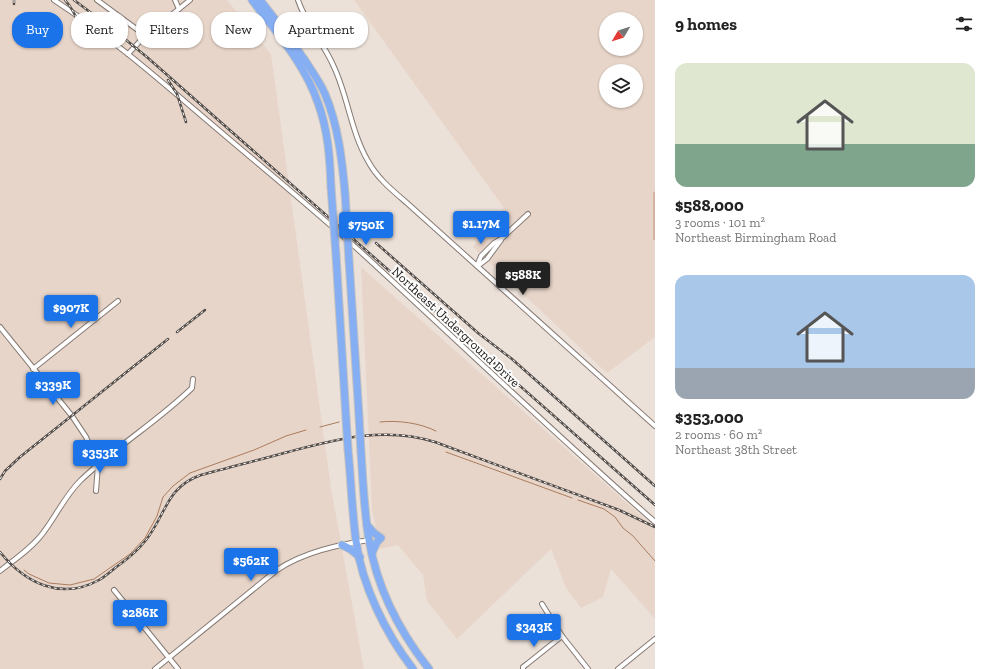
<!DOCTYPE html>
<meta charset="utf-8">
<style>
body{margin:0;font-family:"Zilla Slab",serif;background:#f2f2f2;color:#222;height:100vh;display:flex;flex-direction:column;font-size:15px;white-space:nowrap}
*{box-sizing:border-box;margin:0}
p{font-size:13px;color:#767676}
.icon{flex:none;width:22px;height:22px;fill:none;stroke:currentColor;stroke-width:2;stroke-linecap:round;stroke-linejoin:round}
.map{position:relative;flex:1;overflow:hidden}
.details{display:flex;flex-direction:column;background:#fff;width:340px}
.details>*{flex:none}
.guide{position:absolute;left:12px;top:12px;width:380px;height:36px;display:flex;gap:8px}
.needle{width:26px;rotate:231deg}
.fabs{position:absolute;left:599px;top:12px;display:grid;gap:8px}
.fabs a{display:grid;place-items:center;width:44px;height:44px;border-radius:50%;background:#fff;box-shadow:0 1px 3px #0004;font-size:20px}
.price{position:absolute;translate:-50% -34px;padding:0 9px;border-radius:4px;background:#1a73e8;color:#fff;font-size:13px;line-height:26px;filter:drop-shadow(0 1px 2px #0008)}
.price::after{content:'';position:absolute;left:50%;top:24px;width:12px;height:9px;margin-left:-6px;background:inherit;clip-path:polygon(0 0,100% 0,50% 100%)}
.price.current{background:#222;color:#fff}
ul{padding:0;list-style:none}
li{display:grid;align-content:center;gap:8px;height:212px;padding:0 20px}
li span{display:grid;place-items:center;height:124px;border-radius:12px;color:#555}
li>.icon{margin-inline-start:auto}
span .icon{width:72px;height:72px;fill:#fffc;stroke-width:1}
li b{font-size:17px}
h2{display:flex;justify-content:space-between;align-items:center;height:48px;padding:0 20px;font-size:17px}
.chip{padding:0 14px;border-radius:16px;background:#fff;box-shadow:0 1px 3px #0004;font-size:14px;line-height:36px}
.chip.current{background:#1a73e8;color:#fff}
main{display:flex;flex:1;min-height:0}
.map>svg:first-child{display:block}
.built{fill:#e8d5c9;fill-rule:evenodd}
.green{fill:#d4b4a0}
.lines{fill:none;stroke-linecap:round;stroke-linejoin:round}
.stream{stroke:#aa7c5d;stroke-width:1}
.minor-casing{stroke:#857a74;stroke-width:6}
.trunk-casing{stroke:#c3c2c1;stroke-width:9}
.minor{stroke:#fff;stroke-width:4}
.trunk{stroke:#86aef3;stroke-width:7}
.rail-casing{stroke:#534d49;stroke-width:2.5}
.rail{stroke:#fff;stroke-width:1;stroke-dasharray:3;stroke-linecap:butt}
.trunk-bridge-casing{stroke:#c3c2c1;stroke-width:9;stroke-linecap:butt}
.trunk-bridge{stroke:#86aef3;stroke-width:7}
.labels{text-anchor:middle;dominant-baseline:central;stroke-width:4;stroke-linejoin:round;paint-order:stroke}
.street-label{font-size:13px;fill:#181412;stroke:#fff}
</style>
<main>
<div class="map">
<svg width="655" height="669" viewBox="0 0 655 669">
<rect width="100%" height="100%" fill="#ece1d9"/>
<g class="built">
<polygon points="0,0 227,0 271,54 331,488 364,669 0,669"/>
<path d="M354,0h301v337l-48,36 -134,-126 31,-39zM606,19h30v30h-30zM606,71h30v30h-30z"/>
<polygon points="361,267 655,528 655,619 611,569 603,597 581,608 566,588 551,549 457,639 427,601 423,575 398,545 380,549 372,509"/>
</g>
<polygon class="green" points="655,191 655,240 653,240 653,193"/>
<g class="lines">
<g class="stream">
<path d="M380,422c18,-2 40,1 56,9"/>
<polyline points="320,427 339,422"/>
<polyline points="446,452 572,498"/>
<polyline points="578,500 604,509 615,517 623,528 633,536 655,561"/>
<polyline points="24,570 29,574 49,583 70,585 94,579 130,554 145,538 157,516 163,497 173,486 190,473 254,450 286,436 306,430"/>
</g>
<g class="minor-casing">
<g id="minor">
<path d="M54,0c63,41 118,91 175,139 45,38 90,75 134,115 97,89 193,181 292,268"/>
<polyline points="97,0 146,36"/>
<polyline points="175,0 179,9"/>
<path d="M298,0c8,25 26,43 36,67 14,30 17,65 34,94 9,17 25,30 39,42l248,223"/>
<polyline points="128,54 142,39 190,0"/>
<polyline points="477,266 481,256 494,243 501,239 528,214"/>
<polyline points="478,266 487,259 501,240"/>
<polyline points="0,327 72,416 86,437 98,465 96,491"/>
<polyline points="33,369 118,301"/>
<path d="M0,571c15,-12 32,-23 43,-38 13,-17 22,-37 37,-52 35,-34 77,-59 112,-93l1,-9"/>
<polyline points="114,590 178,669"/>
<polyline points="542,604 562,636 588,669"/>
<path d="M155,669l122,-99c27,-18 60,-25 92,-30"/>
<polyline points="523,669 523,667 527,664 562,636"/>
<polyline points="618,669 655,639"/>
</g>
</g>
<g class="trunk-casing">
<g id="trunk">
<path d="M252,0c24,32 53,64 66,103 10,27 12,55 13,84"/>
<path d="M260,0c15,19 30,39 44,59 7,11 16,23 21,35 13,31 17,65 20,99"/>
<polyline points="336,255 346,418"/>
<polyline points="349,260 359,416"/>
<path d="M348,449c3,31 4,62 8,92 6,45 30,93 57,128"/>
<path d="M361,452c2,29 3,59 8,88 8,48 30,91 60,129"/>
<polyline points="367,525 374,533 381,538 377,542 372,553"/>
<polyline points="342,545 350,549 360,557"/>
</g>
</g>
<use href="#minor" class="minor"/>
<use href="#trunk" class="trunk"/>
<g class="rail-casing">
<g id="rail">
<polyline points="14,0 14,4"/>
<path d="M65,0c12,14 16,28 18,46"/>
<polyline points="74,0 114,30 148,58 655,505"/>
<polyline points="168,80 177,94 186,122"/>
<polyline points="376,243 478,333 512,359 655,486"/>
<polyline points="177,332 205,310"/>
<polyline points="0,479 5,471 20,457 168,339"/>
<path d="M0,552c25,31 61,49 99,28 7,-4 13,-10 20,-15 10,-7 19,-15 27,-25 20,-25 20,-53 55,-65 29,-8 58,-15 87,-23 49,-13 97,-26 147,-10l184,68 36,17"/>
</g>
</g>
<use href="#rail" class="rail"/>
<g class="trunk-bridge-casing">
<g id="trunk-bridge">
<polyline points="331,187 336,255"/>
<polyline points="345,193 349,260"/>
<polyline points="359,416 361,452"/>
<polyline points="346,418 348,449"/>
</g>
</g>
<use href="#trunk-bridge" class="trunk-bridge"/>
</g>
<g class="labels">
<g class="street-label">
<text transform="translate(456 327) rotate(43)">Northeast Underground Drive</text>
</g>
</g>
</svg>
<div class="fabs">
<a><svg class="needle" viewBox="-14 -14 28 28"><path d="M0-13l5 13h-10z" fill="#e53935"/><path d="M0 13l5-13h-10z" fill="#767676"/></svg></a>
<a><svg class="icon" aria-label="layers" viewBox="0 0 24 24"><path d="M12 4l9 5-9 5-9-5zM3 14l9 5 9-5"/></svg></a>
</div>
<b class="price" style="left:481px;top:245px">$1.17M</b>
<b class="price" style="left:366px;top:246px">$750K</b>
<b class="price current" style="left:523px;top:296px">$588K</b>
<b class="price" style="left:71px;top:329px">$907K</b>
<b class="price" style="left:53px;top:406px">$339K</b>
<b class="price" style="left:100px;top:474px">$353K</b>
<b class="price" style="left:251px;top:582px">$562K</b>
<b class="price" style="left:140px;top:634px">$286K</b>
<b class="price" style="left:534px;top:648px">$343K</b>
<div class="guide">
<a class="chip current">Buy</a>
<a class="chip">Rent</a>
<a class="chip">Filters</a>
<a class="chip">New</a>
<a class="chip">Apartment</a>
</div>
</div>
<section class="details">
<h2>9 homes<svg class="icon" aria-label="filters" viewBox="0 0 24 24"><path d="M4 7h16M4 17h16"/><circle cx="9" cy="7" r="2"/><circle cx="15" cy="17" r="2"/></svg></h2>
<ul>
<li><span style="background:linear-gradient(#dfe7d0 65%,#7fa58c 0)"><svg class="icon" aria-label="home" viewBox="0 0 24 24"><path d="M3 11l9-7 9 7M6 9v11h12V9"/></svg></span><div><b>$588,000</b><p>3 rooms · 101 m²</p><p>Northeast Birmingham Road</p></div></li>
<li><span style="background:linear-gradient(#a9c7e8 75%,#9aa5b1 0)"><svg class="icon" aria-label="home" viewBox="0 0 24 24"><path d="M3 11l9-7 9 7M6 9v11h12V9"/></svg></span><div><b>$353,000</b><p>2 rooms · 60 m²</p><p>Northeast 38th Street</p></div></li>
</ul>
</section>
</main>
